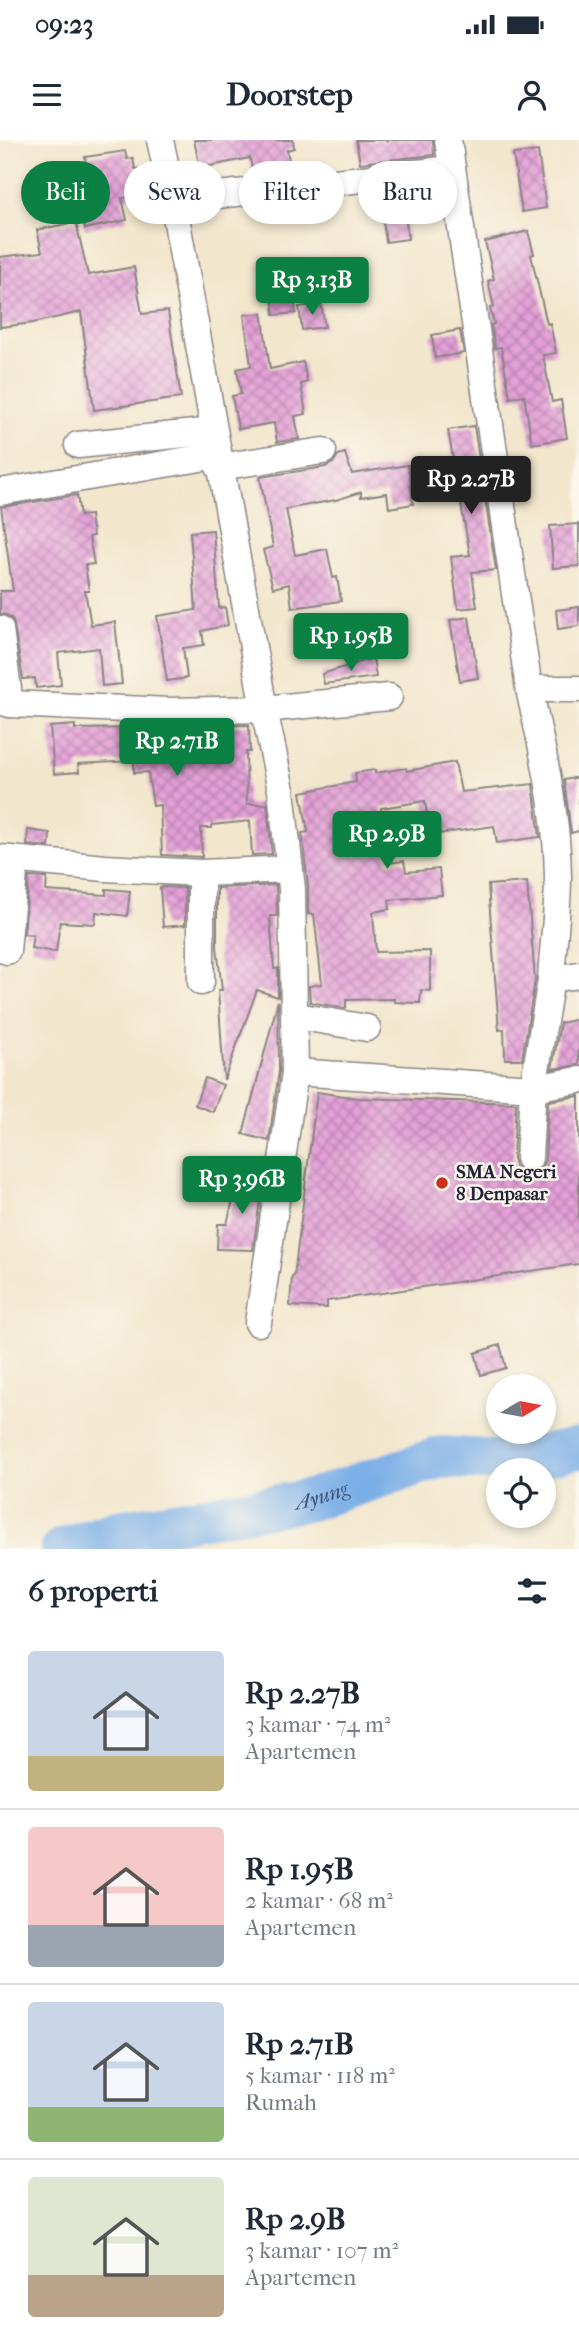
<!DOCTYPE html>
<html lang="id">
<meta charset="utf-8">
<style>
body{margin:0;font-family:"IM FELL French Canon",serif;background:#f2f2f3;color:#1f2937;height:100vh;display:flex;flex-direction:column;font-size:26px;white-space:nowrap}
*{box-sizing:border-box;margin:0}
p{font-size:23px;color:#747a83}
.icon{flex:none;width:38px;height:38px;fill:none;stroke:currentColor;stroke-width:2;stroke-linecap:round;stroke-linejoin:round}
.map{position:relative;height:1409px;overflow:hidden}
.drawer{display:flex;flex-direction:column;background:#fff;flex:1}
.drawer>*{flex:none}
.banner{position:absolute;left:21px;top:21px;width:537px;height:63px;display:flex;gap:14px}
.needle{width:46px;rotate:80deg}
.controls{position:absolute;left:486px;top:1234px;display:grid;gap:14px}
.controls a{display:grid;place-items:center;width:70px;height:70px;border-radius:50%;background:#fff;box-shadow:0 4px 10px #0003;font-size:35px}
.price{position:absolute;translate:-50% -60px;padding:0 16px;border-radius:7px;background:#0b8043;color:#fff;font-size:23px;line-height:46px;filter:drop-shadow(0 2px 4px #0008)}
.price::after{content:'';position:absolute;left:50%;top:42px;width:21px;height:16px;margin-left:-10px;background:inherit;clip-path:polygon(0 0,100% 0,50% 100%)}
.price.active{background:#222;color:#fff}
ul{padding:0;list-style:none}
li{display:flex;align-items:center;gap:21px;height:175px;padding:0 28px}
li+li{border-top:2px solid #e0e1e3}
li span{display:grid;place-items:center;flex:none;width:196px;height:140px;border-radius:7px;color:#555}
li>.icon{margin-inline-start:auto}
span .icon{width:84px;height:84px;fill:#fffc;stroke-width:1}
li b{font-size:30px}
h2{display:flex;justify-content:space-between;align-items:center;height:84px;padding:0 28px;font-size:30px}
.pill{padding:0 24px;border-radius:32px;background:#fff;box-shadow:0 4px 10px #0003;font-size:24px;line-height:63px}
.pill.active{background:#0b8043;color:#fff}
.status{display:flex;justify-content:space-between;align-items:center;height:49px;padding:0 35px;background:#fff;direction:ltr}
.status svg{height:19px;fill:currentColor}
header{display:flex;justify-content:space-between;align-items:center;height:91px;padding:0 28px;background:#fff;font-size:32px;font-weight:700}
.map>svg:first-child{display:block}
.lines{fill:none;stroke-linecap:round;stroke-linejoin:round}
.river{stroke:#7aaee7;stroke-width:42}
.building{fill:url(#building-cross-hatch)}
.minor-casing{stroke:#8a8484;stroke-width:29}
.minor{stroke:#fff;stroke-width:26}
.poi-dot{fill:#c8321e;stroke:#fbf7ec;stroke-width:2.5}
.labels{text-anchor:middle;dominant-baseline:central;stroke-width:5;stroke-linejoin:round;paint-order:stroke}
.poi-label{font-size:19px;font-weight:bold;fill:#22223b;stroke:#fbf7ec;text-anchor:start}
.water-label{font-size:21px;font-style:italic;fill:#415377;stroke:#fbf7ec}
</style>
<div class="status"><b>09:23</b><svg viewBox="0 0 49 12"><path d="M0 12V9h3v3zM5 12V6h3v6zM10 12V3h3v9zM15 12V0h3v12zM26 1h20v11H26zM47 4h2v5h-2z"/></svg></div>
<header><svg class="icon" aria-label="menu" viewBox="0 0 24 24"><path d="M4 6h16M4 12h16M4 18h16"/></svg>Doorstep<svg class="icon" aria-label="person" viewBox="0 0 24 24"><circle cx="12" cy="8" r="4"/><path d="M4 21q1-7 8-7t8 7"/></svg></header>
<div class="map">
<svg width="579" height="1409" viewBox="0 0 579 1409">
<defs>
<pattern id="building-cross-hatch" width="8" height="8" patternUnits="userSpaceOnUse" patternTransform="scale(1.75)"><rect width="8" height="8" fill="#e4a0d7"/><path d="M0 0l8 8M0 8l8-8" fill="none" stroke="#b882b0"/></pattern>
</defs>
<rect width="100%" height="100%" fill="#fbf7ec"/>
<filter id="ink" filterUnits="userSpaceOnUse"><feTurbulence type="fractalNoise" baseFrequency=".0143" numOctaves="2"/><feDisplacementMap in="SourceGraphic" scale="14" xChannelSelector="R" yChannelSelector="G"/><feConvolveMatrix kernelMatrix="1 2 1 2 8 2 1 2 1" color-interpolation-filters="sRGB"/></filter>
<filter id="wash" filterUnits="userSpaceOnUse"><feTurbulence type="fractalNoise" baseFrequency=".00686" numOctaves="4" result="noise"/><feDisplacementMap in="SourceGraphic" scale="28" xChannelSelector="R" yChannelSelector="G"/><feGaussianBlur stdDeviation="1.57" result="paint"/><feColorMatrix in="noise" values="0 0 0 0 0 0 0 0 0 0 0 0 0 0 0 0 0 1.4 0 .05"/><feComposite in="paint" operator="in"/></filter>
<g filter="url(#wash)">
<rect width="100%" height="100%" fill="#f2e6cc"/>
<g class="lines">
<path class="river" id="s1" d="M62,1409l50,-17 198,-32 131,-43 72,5 66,-14"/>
</g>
<g id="blocks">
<g class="building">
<polygon points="194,0 293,0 294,8 287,10 291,31 253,35 250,18 200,28"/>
<polygon points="356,0 433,0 434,15 360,23"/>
<polygon points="125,11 127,19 133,18 135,29 150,27 155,53 122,58 127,80 85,89 76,38 88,36 85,17"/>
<polygon points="538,11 546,68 522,72 513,14"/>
<polygon points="405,73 408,99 386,102 382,75"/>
<polygon points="76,82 88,135 134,127 142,174 168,171 181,258 94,270 81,172 33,183 0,187 0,117 42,112 37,90"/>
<polygon points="528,91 534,114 531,115 547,184 550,183 556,213 543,215 552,262 561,260 567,298 532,304 524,255 510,258 501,207 495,208 491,185 494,184 490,168 494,167 488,141 494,139 485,102"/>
<polygon points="292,134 296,173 274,175 270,136"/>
<polygon points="321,164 325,187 302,190 299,167"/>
<polygon points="262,173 270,229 303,222 307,242 301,244 306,274 295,276 299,299 277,302 274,283 238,289 232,256 241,254 237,229 251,226 244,175"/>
<polygon points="460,190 464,213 435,218 432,195"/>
<polygon points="474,286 496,430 472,432 477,467 458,469 451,417 470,415 448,290"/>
<polygon points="345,313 352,334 408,325 413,364 389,368 387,353 361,357 361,352 336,360 286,369 295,415 327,409 333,438 337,437 341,461 292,468 289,444 273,448 263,410 273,407 260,337 325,327 333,323 338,315"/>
<polygon points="77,355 80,376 90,375 93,396 89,397 94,424 85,425 89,451 85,451 91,485 115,482 122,544 102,546 99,508 58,513 61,545 36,548 35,538 23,539 13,480 7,475 0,474 0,451 13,451 1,367"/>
<polygon points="579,384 579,426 553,428 550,386"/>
<polygon points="213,390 219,468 225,467 228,485 202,491 204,505 183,508 187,538 167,541 157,476 196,470 190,392"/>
<polygon points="579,467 579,486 558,489 556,470"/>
<polygon points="469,477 478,538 460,541 450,480"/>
<polygon points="373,518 376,537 324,544 322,534"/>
<polygon points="75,585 75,589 146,588 146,595 211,591 211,586 249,585 250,612 246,612 247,664 267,664 272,714 252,715 250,681 212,685 212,688 201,688 202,717 162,715 160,665 153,666 148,632 134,633 134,621 78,624 79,632 54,634 50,587"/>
<polygon points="455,622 461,652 533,644 540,697 497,703 494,686 430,695 425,661 381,668 387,723 404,721 406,732 439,729 442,755 389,760 390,769 373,772 376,812 430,811 430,851 421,850 420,863 394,862 394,859 346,860 346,868 343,868 310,862 309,846 322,844 314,774 308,774 308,747 302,693 308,692 301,652 356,642 355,633 375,630 375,633 406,628 407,631"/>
<polygon points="579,637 579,691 571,693 564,640"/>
<polygon points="28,690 50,693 49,707 27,705"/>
<polygon points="29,737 47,738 46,751 106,755 106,749 130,751 127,776 96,772 95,784 60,782 56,812 31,808 33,795 24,794"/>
<polygon points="527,742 535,840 522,919 505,919 504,889 499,890 488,745"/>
<polygon points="276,745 277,776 270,776 274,829 278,828 278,857 257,850 224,940 218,850 222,850 217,807 217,748"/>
<polygon points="163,747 185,748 185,785 163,787 160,748"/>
<polygon points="278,861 279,931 269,1001 243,994"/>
<polygon points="579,879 579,925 552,929 560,883"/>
<polygon points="205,938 223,945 213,972 195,965"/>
<polygon points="317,952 357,958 516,963 513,1018 515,1026 520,1031 529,1034 537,1032 542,1026 545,1020 548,961 579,956 579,1124 327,1161 327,1168 290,1166 292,1136 294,1136"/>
<polygon points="240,1032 263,1038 253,1110 217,1109 218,1084 227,1084"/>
<polygon points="500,1205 506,1228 481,1235 475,1213"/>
</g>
</g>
</g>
<g filter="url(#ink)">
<use href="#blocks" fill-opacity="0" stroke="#8a8484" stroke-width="2"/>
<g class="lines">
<g class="minor-casing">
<g id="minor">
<polyline points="160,0 173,60 264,569 281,650 292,749 295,932 258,1183"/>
<path d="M448,0l81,549c14,62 28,123 29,187 0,34 -5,69 -7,103l28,-4"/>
<polyline points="173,60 452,29"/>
<polyline points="78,305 214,291"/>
<polyline points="219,327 323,311"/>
<polyline points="0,352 218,315"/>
<polyline points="0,489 10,564"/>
<polyline points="529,549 579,549"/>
<polyline points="0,561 10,564 170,571 264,569 389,557"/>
<polyline points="0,718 105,728 201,733 290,729"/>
<polyline points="7,811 15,721"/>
<polyline points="201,842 201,733"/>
<polyline points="296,876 367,888"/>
<polyline points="295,932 533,948 551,839"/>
<polyline points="529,1018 533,948 579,940"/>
</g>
</g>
<use href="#minor" class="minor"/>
</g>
</g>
<circle class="poi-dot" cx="442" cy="1043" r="7"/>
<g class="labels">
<g class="poi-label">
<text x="456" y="1032">SMA Negeri<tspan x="456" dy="22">8 Denpasar</tspan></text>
</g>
<g class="water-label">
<text stroke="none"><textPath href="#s1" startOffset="266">Ayung</textPath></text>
</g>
</g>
</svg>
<div class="controls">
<a><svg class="needle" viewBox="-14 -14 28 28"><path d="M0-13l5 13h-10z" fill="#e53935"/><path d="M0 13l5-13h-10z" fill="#747a83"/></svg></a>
<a><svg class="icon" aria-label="locate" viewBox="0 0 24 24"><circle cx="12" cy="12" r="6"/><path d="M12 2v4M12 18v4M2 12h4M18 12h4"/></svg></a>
</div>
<b class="price" style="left:312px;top:177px">Rp 3.13B</b>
<b class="price active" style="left:471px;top:376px">Rp 2.27B</b>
<b class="price" style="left:351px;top:533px">Rp 1.95B</b>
<b class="price" style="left:177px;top:638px">Rp 2.71B</b>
<b class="price" style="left:387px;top:731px">Rp 2.9B</b>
<b class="price" style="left:242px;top:1076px">Rp 3.96B</b>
<div class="banner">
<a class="pill active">Beli</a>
<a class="pill">Sewa</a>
<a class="pill">Filter</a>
<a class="pill">Baru</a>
</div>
</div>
<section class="drawer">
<h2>6 properti<svg class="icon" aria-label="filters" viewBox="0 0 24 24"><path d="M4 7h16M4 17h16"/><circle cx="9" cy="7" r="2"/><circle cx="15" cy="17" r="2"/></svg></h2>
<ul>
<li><span style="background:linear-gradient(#c9d6e8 75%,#c2b280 0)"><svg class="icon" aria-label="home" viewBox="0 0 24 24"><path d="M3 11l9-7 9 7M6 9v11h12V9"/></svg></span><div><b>Rp 2.27B</b><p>3 kamar · 74 m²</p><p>Apartemen</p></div></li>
<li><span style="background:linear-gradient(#f6c9c9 70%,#9aa5b1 0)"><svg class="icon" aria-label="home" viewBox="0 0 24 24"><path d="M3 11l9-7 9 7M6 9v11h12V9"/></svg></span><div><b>Rp 1.95B</b><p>2 kamar · 68 m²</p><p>Apartemen</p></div></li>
<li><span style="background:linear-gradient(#c9d6e8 75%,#8fb573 0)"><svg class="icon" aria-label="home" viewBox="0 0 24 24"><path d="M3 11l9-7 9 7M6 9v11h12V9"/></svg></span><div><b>Rp 2.71B</b><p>5 kamar · 118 m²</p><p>Rumah</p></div></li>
<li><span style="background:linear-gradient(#dfe7d0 70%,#b9a48a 0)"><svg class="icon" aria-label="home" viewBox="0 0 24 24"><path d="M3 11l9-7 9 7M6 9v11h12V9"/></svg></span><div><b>Rp 2.9B</b><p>3 kamar · 107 m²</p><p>Apartemen</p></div></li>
</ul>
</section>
